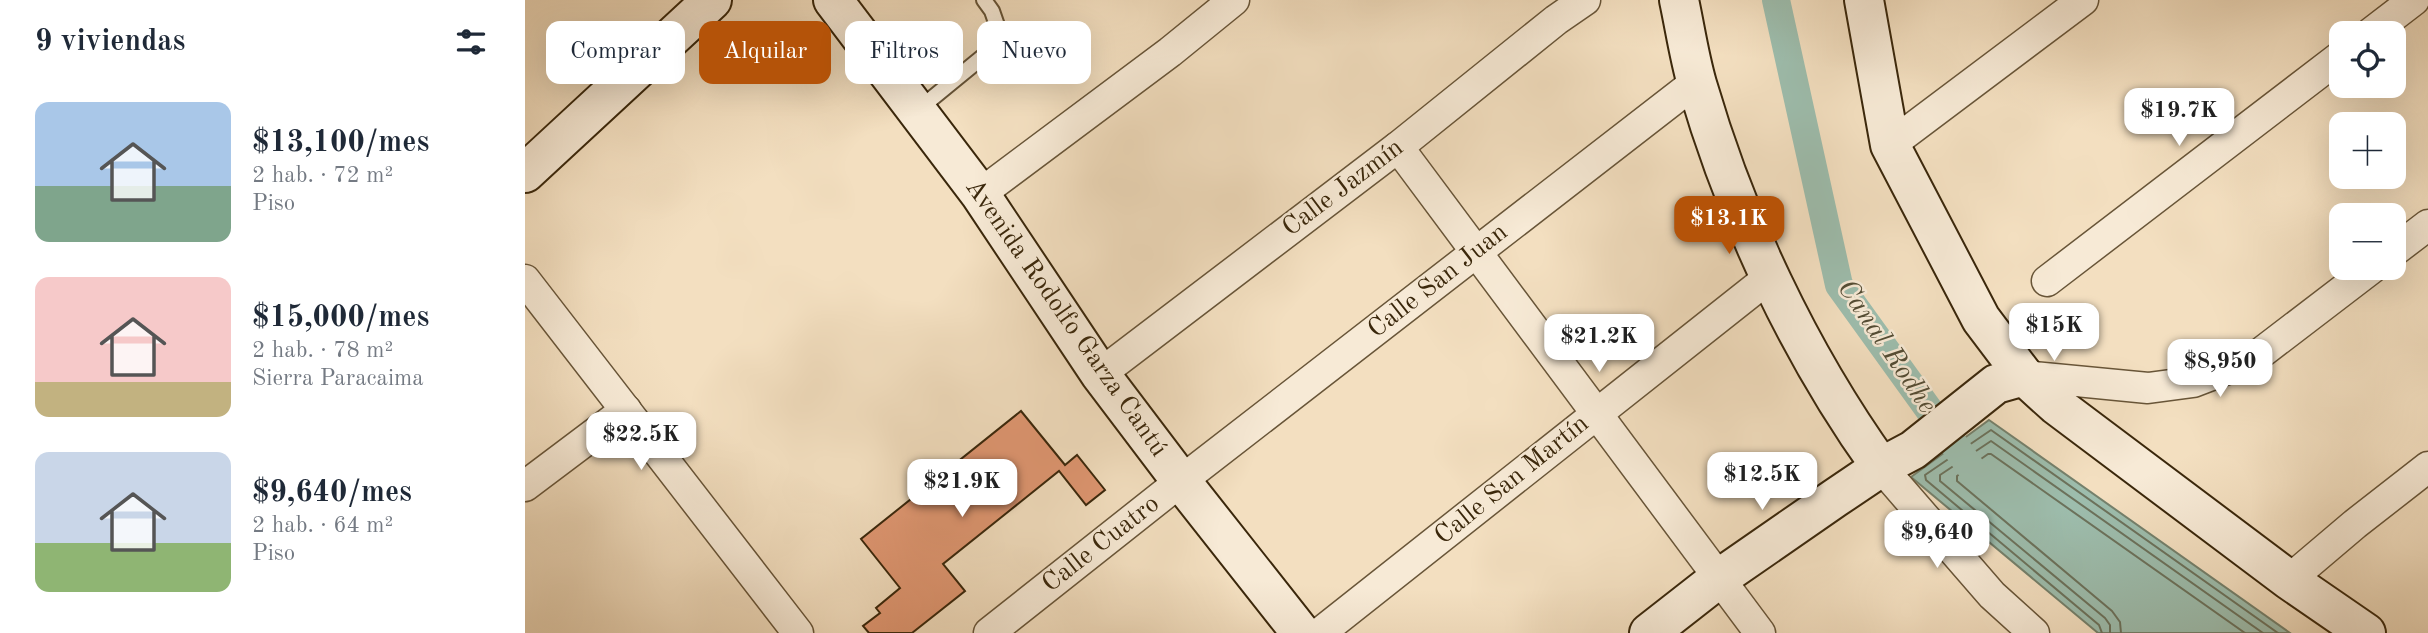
<!DOCTYPE html>
<html lang="es">
<meta charset="utf-8">
<style>
body{margin:0;font-family:"Old Standard TT",serif;background:#f6f6f7;color:#1f2937;height:100vh;display:flex;flex-direction:column;font-size:26px;white-space:nowrap}
*{box-sizing:border-box;margin:0}
p{font-size:23px;color:#747a83}
.icon{flex:none;width:38px;height:38px;fill:none;stroke:currentColor;stroke-width:2;stroke-linecap:round;stroke-linejoin:round}
.map{position:relative;flex:1;overflow:hidden}
.sheet{display:flex;flex-direction:column;background:#fff;width:525px}
.sheet>*{flex:none}
.guide{position:absolute;left:21px;top:21px;width:665px;height:63px;display:flex;gap:14px}
.buttons{position:absolute;left:1804px;top:21px;display:grid;gap:14px}
.buttons a{display:grid;place-items:center;width:77px;height:77px;border-radius:14px;background:#fff;box-shadow:0 7px 28px #0002;font-size:35px}
.price{position:absolute;translate:-50% -60px;padding:0 16px;border-radius:14px;background:#fff;color:#222;font-size:23px;line-height:46px;filter:drop-shadow(0 2px 4px #0008)}
.price::after{content:'';position:absolute;left:50%;top:42px;width:21px;height:16px;margin-left:-10px;background:inherit;clip-path:polygon(0 0,100% 0,50% 100%)}
.price.active{background:#b45309;color:#fff}
ul{padding:0;list-style:none}
li{display:flex;align-items:center;gap:21px;height:175px;padding:0 35px}
li span{display:grid;place-items:center;flex:none;width:196px;height:140px;border-radius:14px;color:#555}
li>.icon{margin-inline-start:auto}
span .icon{width:84px;height:84px;fill:#fffc;stroke-width:1}
li b{font-size:30px}
h2{display:flex;justify-content:space-between;align-items:center;height:84px;padding:0 35px;font-size:30px}
.chip{padding:0 24px;border-radius:14px;background:#fff;box-shadow:0 7px 28px #0002;font-size:24px;line-height:63px}
.chip.active{background:#b45309;color:#fff}
main{display:flex;flex:1;min-height:0}
.map>svg:first-child{display:block}
.water{fill:#9dbdad;stroke:#75816c;stroke-width:2}
.lines{fill:none;stroke-linecap:round;stroke-linejoin:round}
.shore{stroke:#6c725c;stroke-width:2}
.canal{stroke:#9dbdad;stroke-width:28}
.building{fill:#e09772;stroke:#3a270b;stroke-width:2}
.lane-casing{stroke:#685538;stroke-width:18}
.street-casing{stroke:#685538;stroke-width:33}
.secondary-casing{stroke:#3a270b;stroke-width:42}
.lane{stroke:#f7ead6;stroke-width:14}
.street{stroke:#f7ead6;stroke-width:30}
.secondary{stroke:#f7ead6;stroke-width:38}
.labels{text-anchor:middle;dominant-baseline:central;stroke-width:5;stroke-linejoin:round;paint-order:stroke}
.street-label{font-size:26px;fill:#3a270b;stroke:#f7ead6}
.water-label{font-size:28px;font-style:italic;fill:#534c34;stroke:#f7ead6}
</style>
<main>
<section class="sheet">
<h2>9 viviendas<svg class="icon" aria-label="filters" viewBox="0 0 24 24"><path d="M4 7h16M4 17h16"/><circle cx="9" cy="7" r="2"/><circle cx="15" cy="17" r="2"/></svg></h2>
<ul>
<li><span style="background:linear-gradient(#a9c7e8 60%,#7fa58c 0)"><svg class="icon" aria-label="home" viewBox="0 0 24 24"><path d="M3 11l9-7 9 7M6 9v11h12V9"/></svg></span><div><b>$13,100/mes</b><p>2 hab. · 72 m²</p><p>Piso</p></div></li>
<li><span style="background:linear-gradient(#f6c9c9 75%,#c2b280 0)"><svg class="icon" aria-label="home" viewBox="0 0 24 24"><path d="M3 11l9-7 9 7M6 9v11h12V9"/></svg></span><div><b>$15,000/mes</b><p>2 hab. · 78 m²</p><p>Sierra Paracaima</p></div></li>
<li><span style="background:linear-gradient(#c9d6e8 65%,#8fb573 0)"><svg class="icon" aria-label="home" viewBox="0 0 24 24"><path d="M3 11l9-7 9 7M6 9v11h12V9"/></svg></span><div><b>$9,640/mes</b><p>2 hab. · 64 m²</p><p>Piso</p></div></li>
</ul>
</section>
<div class="map">
<svg width="1903" height="633" viewBox="0 0 1903 633">
<rect width="100%" height="100%" fill="#f3dfc0"/>
<filter id="stains"><feTurbulence type="fractalNoise" baseFrequency=".00286" numOctaves="4"/><feColorMatrix values="0 0 0 0 .2 0 0 0 0 .09 0 0 0 0 .02 0 0 0 .5 -.17"/></filter>
<radialGradient id="worn" r=".72"><stop offset=".6" stop-color="#630" stop-opacity="0"/><stop offset="1" stop-color="#630" stop-opacity=".3"/></radialGradient>
<polygon class="water" points="1464,420 1765,633 1573,633 1386,477"/>
<g class="lines">
<g class="shore">
<polyline points="1577,633 1574,625 1401,480 1400,475 1466,430 1753,633"/>
<polyline points="1585,633 1585,625 1580,618 1415,481 1415,475 1466,441 1738,633"/>
<polyline points="1596,633 1595,622 1587,611 1432,481 1432,476 1463,454 1466,454 1720,633"/>
</g>
<polyline class="canal" points="1251,0 1314,285 1451,475"/>
</g>
<polygon class="building" points="496,411 540,465 552,455 580,490 561,505 534,471 418,564 440,591 387,633 344,633 338,626 355,613 351,608 375,588 336,539"/>
<g class="lines">
<g class="lane-casing">
<polyline id="lane" points="394,109 466,50 475,34 467,11 459,0"/>
</g>
<g class="street-casing">
<g id="street">
<polyline points="1846,33 1889,0"/>
<polyline points="1365,145 1558,0"/>
<polyline points="873,147 1235,633"/>
<polyline points="455,194 645,52 709,0"/>
<polyline points="1869,251 1903,225"/>
<polyline points="0,280 273,633"/>
<polyline points="1522,281 1816,56"/>
<polyline points="575,374 873,147 1031,20 1060,0"/>
<polyline points="1499,376 1623,388 1668,382 1728,359 1847,268"/>
<polyline points="1356,467 1467,595 1509,633"/>
<polyline points="0,486 101,410"/>
<polyline points="1764,580 1830,524 1903,467"/>
<polyline points="464,633 656,481 1171,82"/>
<polyline points="795,633 1246,276"/>
</g>
</g>
<g class="secondary-casing">
<g id="secondary">
<polyline points="308,0 455,194 575,374 656,481 776,633"/>
<path d="M1154,0c6,28 10,56 18,84 39,134 102,269 184,383"/>
<polyline points="1339,0 1365,145 1456,319 1499,376 1531,405 1764,580 1841,633"/>
<polyline points="0,173 187,0"/>
<polyline points="1124,633 1193,579 1310,498 1356,467 1388,450 1471,384 1499,376"/>
</g>
</g>
<use href="#lane" class="lane"/>
<use href="#street" class="street"/>
<use href="#secondary" class="secondary"/>
</g>
<g class="labels">
<g class="street-label">
<text transform="translate(818 188) rotate(-37)">Calle Jazmín</text>
<text transform="translate(913 281) rotate(-38)">Calle San Juan</text>
<text transform="translate(541 318) rotate(55)">Avenida Rodolfo Garza Cantú</text>
<text transform="translate(987 480) rotate(-39)">Calle San Martín</text>
<text transform="translate(576 544) rotate(-38)">Calle Cuatro</text>
</g>
<g class="water-label">
<text transform="translate(1361 347) rotate(56)">Canal Rodhe</text>
</g>
</g>
<rect width="100%" height="100%" filter="url(#stains)"/>
<rect width="100%" height="100%" fill="url(#worn)"/>
</svg>
<div class="buttons">
<a><svg class="icon" aria-label="locate" viewBox="0 0 24 24"><circle cx="12" cy="12" r="6"/><path d="M12 2v4M12 18v4M2 12h4M18 12h4"/></svg></a>
<a>+</a>
<a>−</a>
</div>
<b class="price" style="left:1654px;top:148px">$19.7K</b>
<b class="price active" style="left:1204px;top:256px">$13.1K</b>
<b class="price" style="left:1529px;top:363px">$15K</b>
<b class="price" style="left:1074px;top:374px">$21.2K</b>
<b class="price" style="left:1695px;top:399px">$8,950</b>
<b class="price" style="left:116px;top:472px">$22.5K</b>
<b class="price" style="left:1237px;top:512px">$12.5K</b>
<b class="price" style="left:437px;top:519px">$21.9K</b>
<b class="price" style="left:1412px;top:570px">$9,640</b>
<div class="guide">
<a class="chip">Comprar</a>
<a class="chip active">Alquilar</a>
<a class="chip">Filtros</a>
<a class="chip">Nuevo</a>
</div>
</div>
</main>
